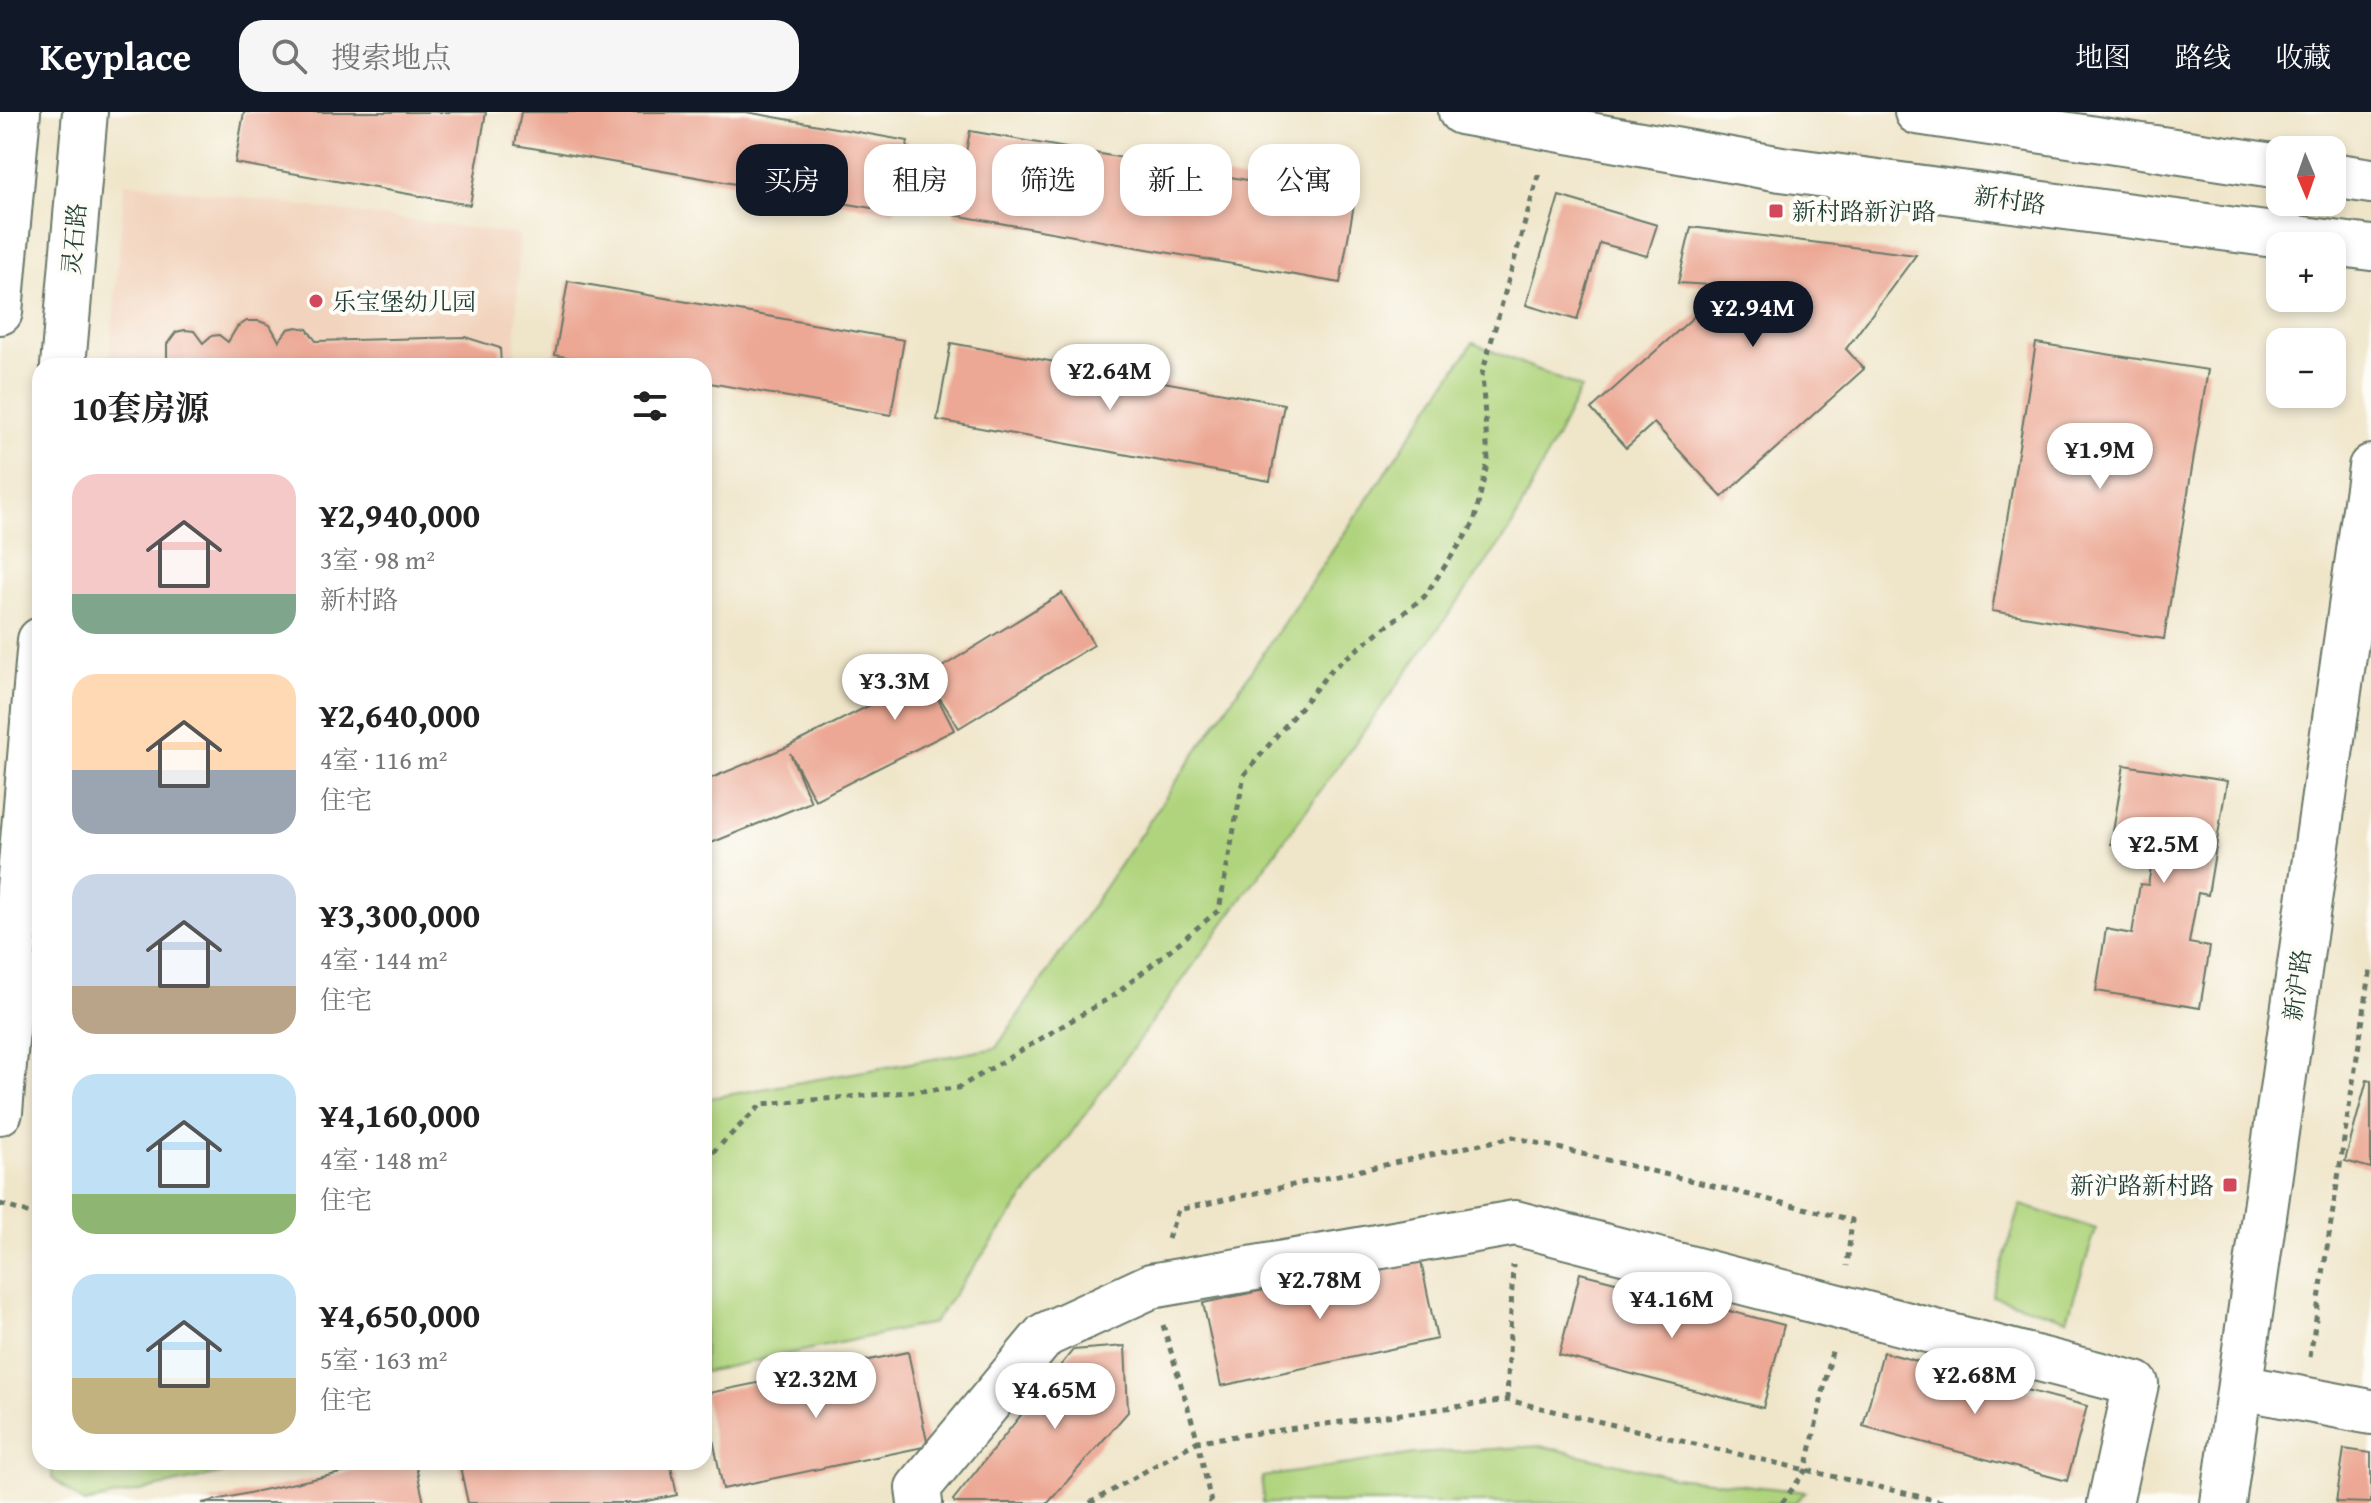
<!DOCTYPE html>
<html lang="zh">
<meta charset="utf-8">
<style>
body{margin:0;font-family:"Gentium Book Plus","Noto Serif SC",serif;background:#f6f6f6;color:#222;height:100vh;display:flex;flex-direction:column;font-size:30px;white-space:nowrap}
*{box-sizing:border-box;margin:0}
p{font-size:26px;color:#767676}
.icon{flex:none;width:44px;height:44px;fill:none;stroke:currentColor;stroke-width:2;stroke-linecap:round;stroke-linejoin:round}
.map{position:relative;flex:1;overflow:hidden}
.panel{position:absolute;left:32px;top:246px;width:680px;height:1112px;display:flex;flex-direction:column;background:#fff;border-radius:24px;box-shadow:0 4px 12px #0003}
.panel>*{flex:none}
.guide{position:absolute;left:736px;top:32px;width:760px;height:72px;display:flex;gap:16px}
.needle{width:52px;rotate:178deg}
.controls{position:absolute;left:2266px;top:24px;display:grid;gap:16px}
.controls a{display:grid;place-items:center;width:80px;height:80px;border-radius:16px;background:#fff;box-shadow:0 4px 12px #0003;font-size:40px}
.price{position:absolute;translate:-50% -68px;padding:0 18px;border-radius:28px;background:#fff;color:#222;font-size:26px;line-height:52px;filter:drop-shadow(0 2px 4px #0008)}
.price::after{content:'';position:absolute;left:50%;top:48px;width:24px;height:18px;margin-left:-12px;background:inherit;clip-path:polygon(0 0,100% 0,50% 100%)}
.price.active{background:#111827;color:#fff}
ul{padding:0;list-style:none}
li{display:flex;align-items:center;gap:24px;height:200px;padding:0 40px}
li span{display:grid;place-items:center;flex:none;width:224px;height:160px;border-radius:24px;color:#555}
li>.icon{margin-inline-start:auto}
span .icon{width:96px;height:96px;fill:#fffc;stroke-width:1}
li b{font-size:34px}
h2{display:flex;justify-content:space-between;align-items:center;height:96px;padding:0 40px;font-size:34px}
.pill{padding:0 28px;border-radius:24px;background:#fff;box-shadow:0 4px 12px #0003;font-size:28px;line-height:72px}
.pill.active{background:#111827;color:#fff}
header{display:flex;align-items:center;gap:48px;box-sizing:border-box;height:112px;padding:0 40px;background:#111827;color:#fff}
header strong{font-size:38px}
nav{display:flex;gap:44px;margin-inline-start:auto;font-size:28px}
.search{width:560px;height:72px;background:#f6f6f6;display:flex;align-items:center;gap:20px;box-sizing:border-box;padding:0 28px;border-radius:24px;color:#767676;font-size:30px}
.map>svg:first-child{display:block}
.built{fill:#f2d4be}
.green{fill:#b0d47d;stroke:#688858;stroke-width:2}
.building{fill:#eca894}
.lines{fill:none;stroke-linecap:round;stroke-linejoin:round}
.street-casing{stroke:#687868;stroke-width:48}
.secondary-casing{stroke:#687868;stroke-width:48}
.path{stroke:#687868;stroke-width:5;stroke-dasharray:6 6;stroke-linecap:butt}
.street{stroke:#fff;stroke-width:44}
.secondary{stroke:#fff;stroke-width:44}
.poi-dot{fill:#d1495b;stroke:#fdfcf7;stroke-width:3}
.labels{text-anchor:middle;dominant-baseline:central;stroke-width:8;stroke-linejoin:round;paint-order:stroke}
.street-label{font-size:24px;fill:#1f3d34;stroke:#fdfcf7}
.poi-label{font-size:24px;fill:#1f3d34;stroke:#fdfcf7;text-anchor:start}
</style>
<header>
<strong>Keyplace</strong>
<div class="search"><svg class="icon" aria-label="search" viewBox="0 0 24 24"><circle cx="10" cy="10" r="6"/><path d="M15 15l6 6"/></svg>搜索地点</div>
<nav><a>地图</a><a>路线</a><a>收藏</a></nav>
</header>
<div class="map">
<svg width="2371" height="1391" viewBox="0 0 2371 1391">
<rect width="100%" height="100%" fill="#fdfcf7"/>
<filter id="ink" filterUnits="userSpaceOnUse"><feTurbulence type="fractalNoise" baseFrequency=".0125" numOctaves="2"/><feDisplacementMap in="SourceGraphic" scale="16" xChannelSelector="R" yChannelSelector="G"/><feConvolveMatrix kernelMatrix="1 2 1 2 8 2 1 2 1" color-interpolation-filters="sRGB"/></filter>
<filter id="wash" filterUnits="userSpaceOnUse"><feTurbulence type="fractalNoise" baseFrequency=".006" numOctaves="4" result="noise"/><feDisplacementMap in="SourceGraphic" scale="32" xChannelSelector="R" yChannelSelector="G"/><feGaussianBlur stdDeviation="1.8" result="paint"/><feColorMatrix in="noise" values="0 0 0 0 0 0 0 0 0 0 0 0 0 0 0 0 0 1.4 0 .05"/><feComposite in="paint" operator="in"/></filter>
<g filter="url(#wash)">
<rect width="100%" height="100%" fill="#efe5c9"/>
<polygon class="built" points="125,70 519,123 515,254 109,254"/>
<g class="green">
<polygon points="1473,231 1581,276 1510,418 933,1211 704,1260 704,987 996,936"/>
<polygon points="2021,1093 2096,1117 2067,1207 1992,1184"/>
<polygon points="1541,1334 1674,1365 1806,1380 1794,1391 1263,1391 1262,1365 1415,1342"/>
<polygon points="53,1350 276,1350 84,1391 52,1366"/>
</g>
<g id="blocks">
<g class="building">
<polygon points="244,0 486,0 470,93 235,51"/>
<polygon points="521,0 746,0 908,29 894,100 515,33"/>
<polygon points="970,19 1355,87 1340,171 954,103"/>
<polygon points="1559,84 1657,113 1647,144 1600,131 1577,208 1526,193"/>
<polygon points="1691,115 1916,143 1846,237 1864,257 1722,385 1654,311 1626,336 1591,297 1728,174 1678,171"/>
<polygon points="568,169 904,228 891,303 704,270 704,254 615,254 555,243"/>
<polygon points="247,209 259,209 270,213 279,229 288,217 297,215 307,217 316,229 465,225 500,236 501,254 167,254 167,232 176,220 185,218 194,219 203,231 211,224 219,223 228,230 237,215"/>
<polygon points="951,231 1284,292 1270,369 937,308"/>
<polygon points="2036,231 2208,258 2164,527 1992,499"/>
<polygon points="1062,481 1094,533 959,616 929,569 954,618 815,688 790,641 811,690 704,734 704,669 787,635 926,565"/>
<polygon points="2124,653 2227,669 2208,783 2198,781 2189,831 2210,835 2200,896 2096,879 2106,817 2132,822 2140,772 2148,773 2154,739 2111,732"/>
<polygon points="2367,968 2371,969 2371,1056 2345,1049"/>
<polygon points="1420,1145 1437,1227 1221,1274 1203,1191"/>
<polygon points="1580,1161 1784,1213 1763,1296 1559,1243"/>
<polygon points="1125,1234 1128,1300 1048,1391 955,1391 953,1388 1073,1238"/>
<polygon points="908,1240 928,1334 723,1377 704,1282"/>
<polygon points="1883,1240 2087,1294 2067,1369 1863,1314"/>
<polygon points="2344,1337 2371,1341 2371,1391 2336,1390"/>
<polygon points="392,1350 415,1350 424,1391 202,1391"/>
<polygon points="459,1350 670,1350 677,1383 638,1391 468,1391"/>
</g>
</g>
</g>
<g filter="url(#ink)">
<use href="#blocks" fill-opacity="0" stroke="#687868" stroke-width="2"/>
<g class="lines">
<g class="street-casing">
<g id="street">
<polyline points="2240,1275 2371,1300"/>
<polyline points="920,1391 918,1376 1045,1223 1151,1174 1515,1111 2136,1272 2110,1391"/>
</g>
</g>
<g class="secondary-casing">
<g id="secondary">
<polyline points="1461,0 1781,57 2371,136"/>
<polyline points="1917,0 2280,55"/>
<polyline points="2332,63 2371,69"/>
<polyline points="0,200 18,0"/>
<polyline points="63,254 85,0"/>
<polyline points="0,1000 40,528"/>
<polyline points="2223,1391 2371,355"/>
</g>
</g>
<g class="path">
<polyline points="704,1049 762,992 958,976 1116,882 1219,798 1244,663 1333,556 1424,485 1474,411 1488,348 1482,262 1540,57"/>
<polyline points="0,1092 40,1105"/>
<polyline points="1168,1127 1178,1098 1513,1025 1852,1108 1847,1154"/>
<polyline points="2310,1245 2371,855"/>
<polyline points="1507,1288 1513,1153"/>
<polyline points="1090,1391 1198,1329 1163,1213"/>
<polyline points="1211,1391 1198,1329 1507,1288 1947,1391"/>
<polyline points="1782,1391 1806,1358 1833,1235"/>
</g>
<use href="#street" class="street"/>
<use href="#secondary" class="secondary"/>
</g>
</g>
<g class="poi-dot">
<rect x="1768" y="91" width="16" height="16" rx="4"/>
<circle cx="316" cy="189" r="8"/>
<rect x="2222" y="1065" width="16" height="16" rx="4"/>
</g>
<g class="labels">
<g class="street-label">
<text transform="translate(2010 88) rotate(8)">新村路</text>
<text transform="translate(74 127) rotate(-85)">灵石路</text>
<text transform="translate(2297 873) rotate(-82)">新沪路</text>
</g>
<g class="poi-label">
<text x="1792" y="99">新村路新沪路</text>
<text x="332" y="189">乐宝堡幼儿园</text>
<text x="2214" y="1073" text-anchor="end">新沪路新村路</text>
</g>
</g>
</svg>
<div class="controls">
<a><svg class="needle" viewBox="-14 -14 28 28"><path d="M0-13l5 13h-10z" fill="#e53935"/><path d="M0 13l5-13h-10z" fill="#767676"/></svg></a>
<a>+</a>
<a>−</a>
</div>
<b class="price active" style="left:1753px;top:237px">¥2.94M</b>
<b class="price" style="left:1110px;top:300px">¥2.64M</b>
<b class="price" style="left:2100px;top:379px">¥1.9M</b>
<b class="price" style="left:895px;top:610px">¥3.3M</b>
<b class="price" style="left:2164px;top:773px">¥2.5M</b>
<b class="price" style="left:1320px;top:1209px">¥2.78M</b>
<b class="price" style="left:1672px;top:1228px">¥4.16M</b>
<b class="price" style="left:1975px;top:1304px">¥2.68M</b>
<b class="price" style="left:816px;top:1308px">¥2.32M</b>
<b class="price" style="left:1055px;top:1319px">¥4.65M</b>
<div class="guide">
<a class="pill active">买房</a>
<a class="pill">租房</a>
<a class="pill">筛选</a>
<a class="pill">新上</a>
<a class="pill">公寓</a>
</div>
<section class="panel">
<h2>10套房源<svg class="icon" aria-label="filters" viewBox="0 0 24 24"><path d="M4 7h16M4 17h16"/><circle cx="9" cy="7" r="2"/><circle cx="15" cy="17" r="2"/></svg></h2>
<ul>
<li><span style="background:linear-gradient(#f6c9c9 75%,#7fa58c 0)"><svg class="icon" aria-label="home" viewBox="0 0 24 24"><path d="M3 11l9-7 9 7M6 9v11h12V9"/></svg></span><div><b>¥2,940,000</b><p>3室 · 98 m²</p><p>新村路</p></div></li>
<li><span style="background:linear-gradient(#ffd9b3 60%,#9aa5b1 0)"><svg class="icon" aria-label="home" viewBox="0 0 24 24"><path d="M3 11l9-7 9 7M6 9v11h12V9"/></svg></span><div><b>¥2,640,000</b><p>4室 · 116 m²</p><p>住宅</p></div></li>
<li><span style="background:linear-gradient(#c9d6e8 70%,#b9a48a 0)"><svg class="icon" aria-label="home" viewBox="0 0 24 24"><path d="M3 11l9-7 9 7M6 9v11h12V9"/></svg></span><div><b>¥3,300,000</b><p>4室 · 144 m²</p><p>住宅</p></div></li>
<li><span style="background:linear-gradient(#bfe0f5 75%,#8fb573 0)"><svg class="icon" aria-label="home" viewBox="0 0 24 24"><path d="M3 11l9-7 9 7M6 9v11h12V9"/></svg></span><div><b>¥4,160,000</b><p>4室 · 148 m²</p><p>住宅</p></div></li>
<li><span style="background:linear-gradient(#bfe0f5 65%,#c2b280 0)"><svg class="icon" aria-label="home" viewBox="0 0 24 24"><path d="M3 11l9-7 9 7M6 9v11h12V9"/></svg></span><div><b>¥4,650,000</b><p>5室 · 163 m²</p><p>住宅</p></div></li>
</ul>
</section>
</div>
